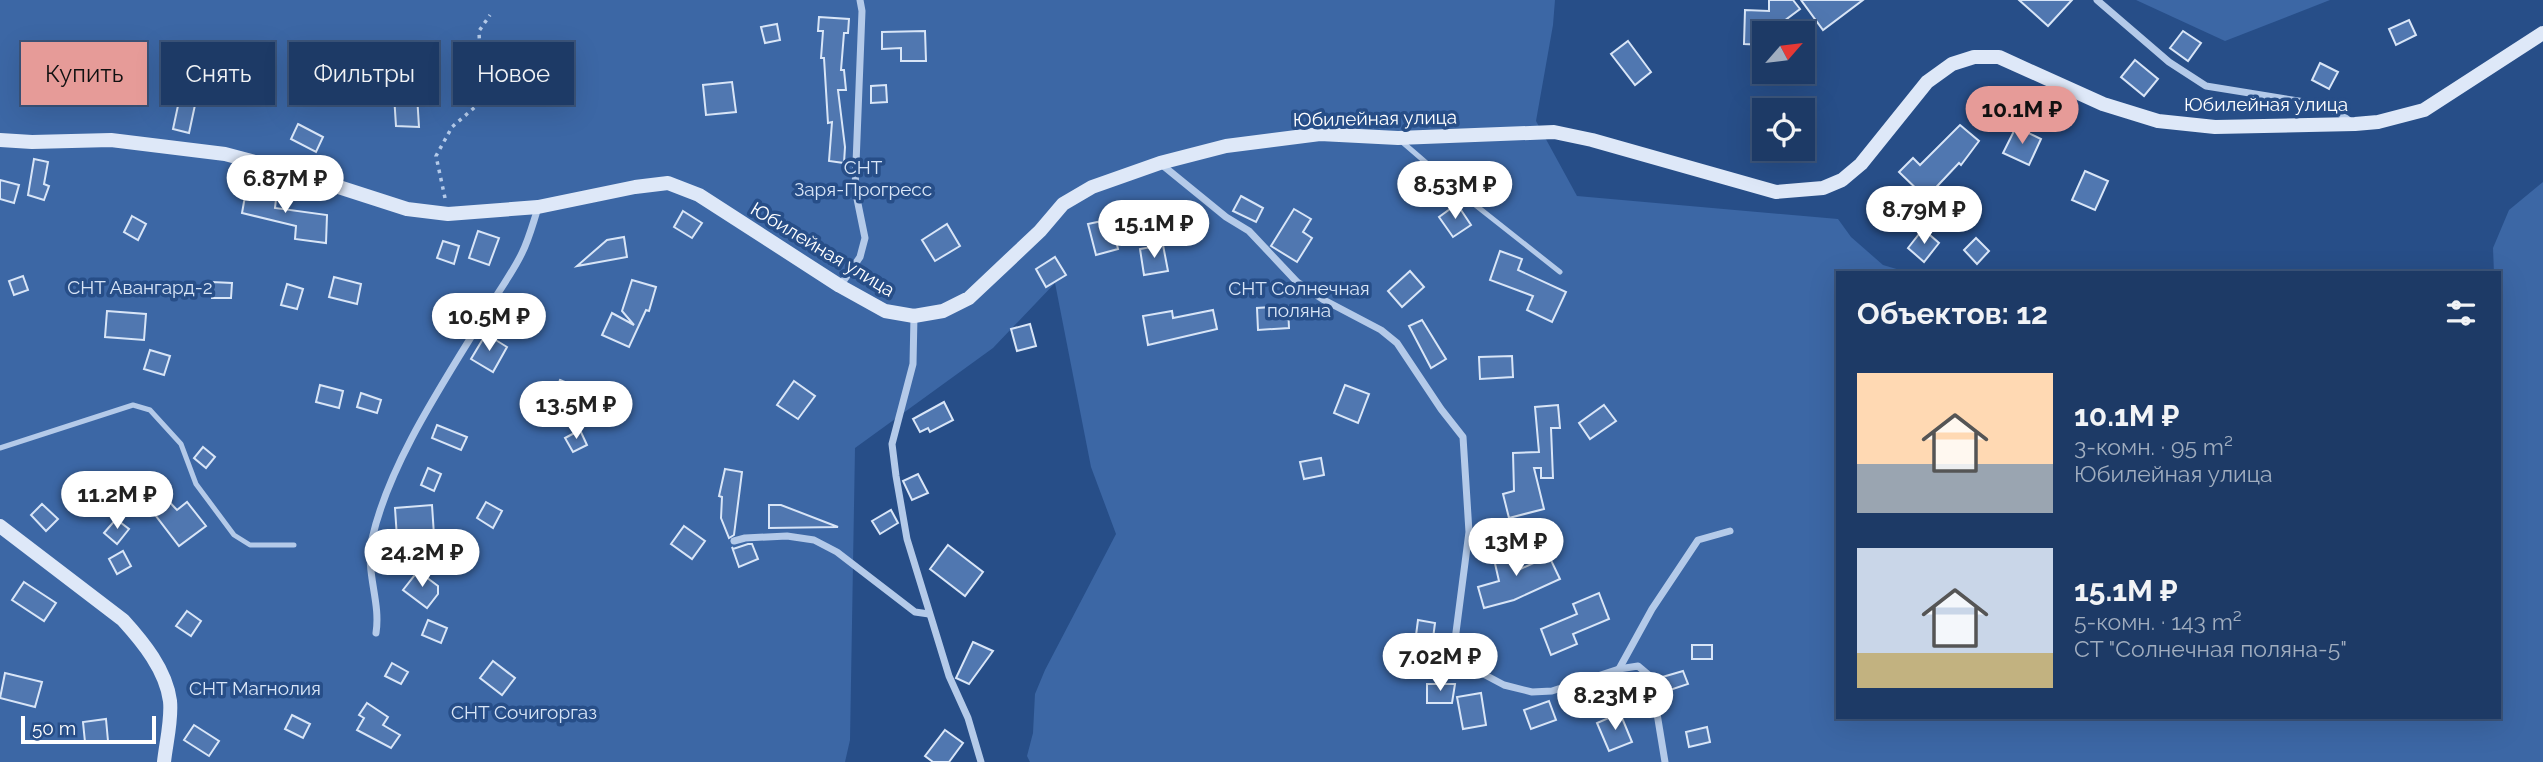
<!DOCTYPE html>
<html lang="ru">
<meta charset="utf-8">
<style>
body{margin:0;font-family:Raleway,sans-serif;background:#2a456f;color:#f1f3f6;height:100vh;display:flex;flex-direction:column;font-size:26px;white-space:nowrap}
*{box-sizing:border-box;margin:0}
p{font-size:23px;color:#a0adbf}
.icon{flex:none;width:38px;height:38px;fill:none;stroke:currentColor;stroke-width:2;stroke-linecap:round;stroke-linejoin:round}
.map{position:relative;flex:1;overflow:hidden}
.side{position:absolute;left:1836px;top:271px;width:665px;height:448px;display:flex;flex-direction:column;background:#1d3a66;border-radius:0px;box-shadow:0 7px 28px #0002,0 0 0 2px #3b547a}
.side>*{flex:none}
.banner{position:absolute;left:21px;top:42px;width:665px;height:63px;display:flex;gap:14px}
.needle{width:46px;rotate:62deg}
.buttons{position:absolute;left:1752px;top:21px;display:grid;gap:14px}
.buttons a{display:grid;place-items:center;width:63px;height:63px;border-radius:0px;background:#1d3a66;box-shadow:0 7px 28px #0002,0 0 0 2px #3b547a;font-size:35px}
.scale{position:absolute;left:21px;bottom:18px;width:135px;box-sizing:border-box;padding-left:7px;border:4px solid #fff;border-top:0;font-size:19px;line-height:24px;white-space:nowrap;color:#fff;-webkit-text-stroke:5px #274e88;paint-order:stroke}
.price{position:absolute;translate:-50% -60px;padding:0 16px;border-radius:24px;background:#fff;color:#222;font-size:23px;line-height:46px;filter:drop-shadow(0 2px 4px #0008)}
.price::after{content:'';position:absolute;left:50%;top:42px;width:21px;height:16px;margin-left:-10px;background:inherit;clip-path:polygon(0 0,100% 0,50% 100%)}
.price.active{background:#e69b98;color:#111}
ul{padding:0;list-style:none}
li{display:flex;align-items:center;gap:21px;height:175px;padding:0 21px}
li span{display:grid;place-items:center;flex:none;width:196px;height:140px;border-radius:0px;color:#555}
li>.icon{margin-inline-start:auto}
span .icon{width:84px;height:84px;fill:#fffc;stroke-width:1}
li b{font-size:30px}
h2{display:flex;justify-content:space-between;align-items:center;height:84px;padding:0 21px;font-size:30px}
.chip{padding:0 24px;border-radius:0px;background:#1d3a66;box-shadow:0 7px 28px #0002,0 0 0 2px #3b547a;font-size:24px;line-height:63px}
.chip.active{background:#e69b98;color:#111}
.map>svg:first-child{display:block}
.green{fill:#3c67a5}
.building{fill:#5077b0;stroke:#d8e5f7;stroke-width:2}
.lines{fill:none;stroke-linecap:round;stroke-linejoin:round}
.path{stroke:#b4cae9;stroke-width:3.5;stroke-dasharray:3.5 5;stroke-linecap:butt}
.lane{stroke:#b4cae9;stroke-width:5}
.street{stroke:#b4cae9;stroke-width:7}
.secondary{stroke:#dee8f8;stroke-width:14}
.labels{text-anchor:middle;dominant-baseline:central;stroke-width:7;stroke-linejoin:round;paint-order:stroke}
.street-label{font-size:19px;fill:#fff;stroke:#274e88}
.park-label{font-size:19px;fill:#d8e5f7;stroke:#274e88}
</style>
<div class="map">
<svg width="2543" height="762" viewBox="0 0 2543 762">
<rect width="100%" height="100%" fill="#274e88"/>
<g class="green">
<polygon points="0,0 1555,0 1553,25 1536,121 1577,196 1838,219 1851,237 1883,265 1910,273 1838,273 1838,718 2499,718 2499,273 2494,273 2493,248 2509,210 2543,182 2543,762 1030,762 1027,756 1033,733 1035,694 1045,670 1116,534 1091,467 1055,283 993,348 855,448 850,740 845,762 0,762"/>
<polygon points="2136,0 2330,0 2225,41"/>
</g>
<g class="building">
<polygon points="1769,0 1793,0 1800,9 1768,33 1764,33 1764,45 1744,44 1745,10 1769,11"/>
<polygon points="1801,0 1863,0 1823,30"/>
<polygon points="2019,0 2072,0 2048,26"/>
<polygon points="819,17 849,19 848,33 844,33 841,70 844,70 846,90 838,90 845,147 844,163 829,161 832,122 828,123 824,58 821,58 823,31 818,31"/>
<polygon points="2409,20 2416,35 2396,45 2389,29"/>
<polygon points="777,24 780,40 765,43 761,27"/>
<polygon points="925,31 926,61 901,61 901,48 882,49 882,32"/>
<polygon points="2183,31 2201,43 2188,61 2170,48"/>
<polygon points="1628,41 1651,72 1635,85 1611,54"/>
<polygon points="2135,60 2158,79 2144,96 2121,77"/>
<polygon points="109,62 115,77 84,90 83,102 61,100 64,72 82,73"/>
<polygon points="2320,63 2338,72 2329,89 2312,80"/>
<polygon points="732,82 736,112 706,115 703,85"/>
<polygon points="886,85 887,102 871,103 871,86"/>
<polygon points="394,95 417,95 419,127 396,126"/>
<polygon points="179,101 195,105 189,133 173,129"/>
<polygon points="298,124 323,137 316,152 291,139"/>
<polygon points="1960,125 1979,141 1961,165 1959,163 1926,198 1899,172 1913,158 1920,165"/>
<polygon points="2016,127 2041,139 2029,165 2003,153"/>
<polygon points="34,159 48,162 44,184 49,186 44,200 28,195"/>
<polygon points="2085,171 2108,181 2095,210 2072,200"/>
<polygon points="0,180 19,185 14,203 0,199"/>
<polygon points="247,185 277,191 275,208 327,215 326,243 295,239 296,226 242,213"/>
<polygon points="1241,196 1263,208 1256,222 1233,211"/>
<polygon points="1457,204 1471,225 1453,237 1439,217"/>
<polygon points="1294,209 1311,219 1303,232 1312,238 1297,262 1271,246"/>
<polygon points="683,211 702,223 692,238 674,227"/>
<polygon points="132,216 146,224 138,240 124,232"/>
<polygon points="1111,219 1118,249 1096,255 1088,224"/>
<polygon points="947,224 960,246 935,261 922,240"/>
<polygon points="1923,229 1939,243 1924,262 1908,248"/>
<polygon points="478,231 499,238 489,265 469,258"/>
<polygon points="624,237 627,257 577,266 607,240"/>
<polygon points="1976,238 1989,251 1977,264 1964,250"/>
<polygon points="443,241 459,246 454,264 437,258"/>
<polygon points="1163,245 1168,271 1144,275 1140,249"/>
<polygon points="1500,251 1522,259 1518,270 1566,292 1552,322 1527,310 1533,296 1490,280"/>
<polygon points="1055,257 1066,275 1046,287 1036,269"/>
<polygon points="1410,271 1424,287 1402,307 1388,291"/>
<polygon points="23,276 28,290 14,295 9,281"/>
<polygon points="334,277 361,284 357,304 329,297"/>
<polygon points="632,280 656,287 649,311 646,310 629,347 602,335 612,313 634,325 622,311"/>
<polygon points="212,282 232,283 231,298 212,298"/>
<polygon points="287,284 303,289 297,309 281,305"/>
<polygon points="1288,306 1289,328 1258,330 1257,308"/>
<polygon points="1213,310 1217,329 1148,345 1143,316 1172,311 1173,318"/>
<polygon points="107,311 146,314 144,340 105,337"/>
<polygon points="1422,320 1446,359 1431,368 1409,326"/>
<polygon points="1030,324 1036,346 1017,351 1011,329"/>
<polygon points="486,334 507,347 493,372 471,359"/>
<polygon points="150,350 170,356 164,375 144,369"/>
<polygon points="1512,356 1513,377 1480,379 1479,357"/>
<polygon points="560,380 577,387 570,404 553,397"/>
<polygon points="794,381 815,396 798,419 777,405"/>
<polygon points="320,385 343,391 339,408 316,402"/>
<polygon points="1345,385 1369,394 1358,423 1334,413"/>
<polygon points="361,393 381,400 377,413 357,407"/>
<polygon points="944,402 953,420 930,432 928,428 920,432 913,419"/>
<polygon points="1558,405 1560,428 1551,428 1553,478 1541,478 1541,468 1534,468 1544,509 1509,518 1503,494 1514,491 1513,453 1539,452 1535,407"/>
<polygon points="1604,405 1616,421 1590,439 1579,423"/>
<polygon points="437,425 467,437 461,450 432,438"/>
<polygon points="580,430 587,445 573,452 565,438"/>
<polygon points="203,447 215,457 206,468 194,458"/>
<polygon points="1321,458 1324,475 1304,479 1300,462"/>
<polygon points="428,468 441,474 434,491 421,485"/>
<polygon points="725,469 742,472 734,535 729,538 721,518 722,497 719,496"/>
<polygon points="918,474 928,493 912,500 903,481"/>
<polygon points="159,491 177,510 187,502 206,526 179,546 146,503"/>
<polygon points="486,502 502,511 493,528 477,518"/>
<polygon points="42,504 58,519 46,531 31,515"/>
<polygon points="432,505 434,535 397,538 395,508"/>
<polygon points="769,505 781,505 838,527 769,528"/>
<polygon points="891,510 898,523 880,534 872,521"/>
<polygon points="116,519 129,529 117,544 104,533"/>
<polygon points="1553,523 1558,539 1542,543 1537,527"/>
<polygon points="684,526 705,541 692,559 671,544"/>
<polygon points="1510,542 1516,571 1549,556 1560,579 1514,600 1484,608 1478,587 1499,581 1491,546"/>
<polygon points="748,544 752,544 758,559 739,567 732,547 733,549"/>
<polygon points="948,545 983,572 965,596 930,569"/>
<polygon points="455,549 470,555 463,569 448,563"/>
<polygon points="123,551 131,566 117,574 109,559"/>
<polygon points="418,571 438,586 438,594 427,608 403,590"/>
<polygon points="24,582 56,603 44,621 12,600"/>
<polygon points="1599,593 1609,619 1573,634 1577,644 1551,655 1541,629 1577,614 1573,604"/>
<polygon points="187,611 201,621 191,636 176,626"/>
<polygon points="428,620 447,628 441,643 422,635"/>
<polygon points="1418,620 1435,623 1432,646 1415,643"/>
<polygon points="973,642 993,651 969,684 956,678"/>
<rect x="1692" y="645" width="20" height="14"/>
<polygon points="493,661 515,678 502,695 480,678"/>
<polygon points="392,663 408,672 401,684 385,676"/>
<polygon points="1683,671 1688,684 1664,692 1659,678"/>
<polygon points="5,673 42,682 35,707 0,698"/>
<polygon points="1427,684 1455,684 1452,703 1427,703"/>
<polygon points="1481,693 1486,725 1463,729 1457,697"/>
<polygon points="1549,701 1556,720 1531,729 1524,710"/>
<polygon points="367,703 388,717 383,725 400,735 391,748 357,730 364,718 359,715"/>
<polygon points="1620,713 1632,742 1609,751 1597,723"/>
<polygon points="292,715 310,724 303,738 285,729"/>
<polygon points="106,719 108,741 85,742 83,722"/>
<polygon points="194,725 219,741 209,756 184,740"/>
<polygon points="1707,727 1710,742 1689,747 1686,732"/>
<polygon points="945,730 963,743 949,762 933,762 925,756"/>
</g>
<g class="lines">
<polyline class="path" points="445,198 436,156 452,127 482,101 479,31 490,15"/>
<g class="lane">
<polyline points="1401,141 1474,204 1560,272"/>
<polyline points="0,448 133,405 150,410 181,444 196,484 234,535 250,545 294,545"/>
</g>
<g class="street">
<polyline points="2097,0 2169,62 2206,86 2311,103 2339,113 2351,122"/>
<polyline points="1161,164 1226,217 1249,231 1297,282 1324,300 1381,330 1397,343 1441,409 1463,437 1469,532 1455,640 1457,649 1472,668 1504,685 1532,692 1552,691 1619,669 1638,666 1651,677 1665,762"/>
<polyline points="840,286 860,257 865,238 855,189 862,11 860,0"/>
<polyline points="914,316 913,364 892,444 896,476 907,539 949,676 968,718 981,762"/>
<polyline points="734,541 745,538 787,536 814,540 837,552 915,612 929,614"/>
<path d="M376,633c5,-32 -11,-60 -4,-94 18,-80 78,-166 120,-236 10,-17 22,-33 30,-50 7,-14 11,-30 16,-45"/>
<polyline points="1619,669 1652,609 1698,540 1730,531"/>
</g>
<g class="secondary">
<polyline points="0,140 32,142 111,140 225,154 289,171 407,209 448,214 538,207 635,187 668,183 699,195 840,286 885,311 914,316 943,311 969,298 1040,231 1063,204 1092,187 1160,163 1226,146 1320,134 1398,138 1554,132 1592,140 1776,192 1823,188 1842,180 1861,164 1927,82 1952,64 1974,57 1999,57 2103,104 2158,121 2215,127 2355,124 2378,122 2424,110 2543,33"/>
<path d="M0,526l123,94c20,22 43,50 47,81 2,19 -4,42 -6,61"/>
</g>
</g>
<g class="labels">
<g class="street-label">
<text x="2266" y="104">Юбилейная улица</text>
<text transform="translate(1375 118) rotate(-1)">Юбилейная улица</text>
<text transform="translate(823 249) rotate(31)">Юбилейная улица</text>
</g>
<g class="park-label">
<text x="863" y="167">СНТ<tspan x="863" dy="22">Заря-Прогресс</tspan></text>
<text x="140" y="287">СНТ Авангард-2</text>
<text x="1299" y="288">СНТ Солнечная<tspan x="1299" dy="22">поляна</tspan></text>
<text x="255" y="688">СНТ Магнолия</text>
<text x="524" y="712">СНТ Сочигоргаз</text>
</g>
</g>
</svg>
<div class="buttons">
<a><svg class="needle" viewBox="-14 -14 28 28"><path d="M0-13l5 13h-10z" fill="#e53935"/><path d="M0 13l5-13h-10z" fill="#a0adbf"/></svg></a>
<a><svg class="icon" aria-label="locate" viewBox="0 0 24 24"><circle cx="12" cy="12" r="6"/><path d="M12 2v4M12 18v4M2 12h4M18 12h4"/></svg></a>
</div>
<div class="scale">50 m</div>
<b class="price active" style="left:2022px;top:146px">10.1M ₽</b>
<b class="price" style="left:285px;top:215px">6.87M ₽</b>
<b class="price" style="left:1455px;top:221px">8.53M ₽</b>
<b class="price" style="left:1924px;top:246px">8.79M ₽</b>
<b class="price" style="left:1154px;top:260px">15.1M ₽</b>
<b class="price" style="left:489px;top:353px">10.5M ₽</b>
<b class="price" style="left:576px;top:441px">13.5M ₽</b>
<b class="price" style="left:117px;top:531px">11.2M ₽</b>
<b class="price" style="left:1516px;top:578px">13M ₽</b>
<b class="price" style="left:422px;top:589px">24.2M ₽</b>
<b class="price" style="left:1440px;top:693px">7.02M ₽</b>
<b class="price" style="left:1615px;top:732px">8.23M ₽</b>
<div class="banner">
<a class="chip active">Купить</a>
<a class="chip">Снять</a>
<a class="chip">Фильтры</a>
<a class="chip">Новое</a>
</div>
<section class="side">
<h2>Объектов: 12<svg class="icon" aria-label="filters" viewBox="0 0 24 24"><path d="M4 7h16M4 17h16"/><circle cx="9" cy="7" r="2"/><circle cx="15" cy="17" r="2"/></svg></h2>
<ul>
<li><span style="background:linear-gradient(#ffd9b3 65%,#9aa5b1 0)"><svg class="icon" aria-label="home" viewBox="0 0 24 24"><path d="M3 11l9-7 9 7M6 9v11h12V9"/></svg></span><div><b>10.1M ₽</b><p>3-комн. · 95 m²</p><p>Юбилейная улица</p></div></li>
<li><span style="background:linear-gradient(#c9d6e8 75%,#c2b280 0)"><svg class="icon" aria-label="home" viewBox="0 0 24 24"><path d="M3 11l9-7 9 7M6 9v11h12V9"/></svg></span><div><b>15.1M ₽</b><p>5-комн. · 143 m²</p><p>СТ &quot;Солнечная поляна-5&quot;</p></div></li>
</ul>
</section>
</div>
